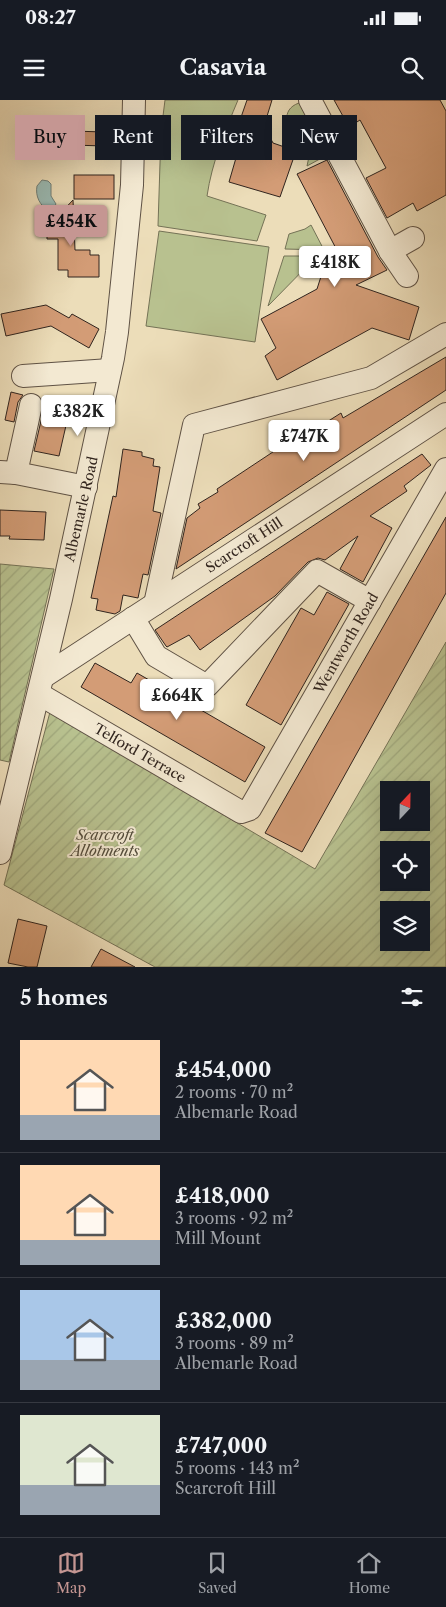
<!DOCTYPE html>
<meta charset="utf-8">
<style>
body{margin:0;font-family:"Libre Caslon Text",serif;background:#20242c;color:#f1f3f6;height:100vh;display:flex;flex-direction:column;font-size:19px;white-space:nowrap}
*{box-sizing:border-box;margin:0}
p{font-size:16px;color:#9ea1a6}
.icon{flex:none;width:28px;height:28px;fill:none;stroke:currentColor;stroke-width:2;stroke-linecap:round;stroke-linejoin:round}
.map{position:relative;height:867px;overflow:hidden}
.details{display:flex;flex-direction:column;background:#171b24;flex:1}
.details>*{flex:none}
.top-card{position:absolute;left:15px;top:15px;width:416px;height:45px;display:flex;gap:10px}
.needle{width:32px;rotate:22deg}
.fabs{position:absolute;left:380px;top:681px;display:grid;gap:10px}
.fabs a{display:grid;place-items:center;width:50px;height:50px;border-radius:0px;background:#171b24;box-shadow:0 5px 20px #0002;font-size:25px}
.price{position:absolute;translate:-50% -42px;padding:0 11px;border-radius:5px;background:#fff;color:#222;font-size:16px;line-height:32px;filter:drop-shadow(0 1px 2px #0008)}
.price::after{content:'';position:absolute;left:50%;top:30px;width:15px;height:11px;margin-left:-8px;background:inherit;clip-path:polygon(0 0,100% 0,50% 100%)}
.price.current{background:#c59692;color:#111}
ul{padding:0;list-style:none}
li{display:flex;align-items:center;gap:15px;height:125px;padding:0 20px}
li+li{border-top:1px solid #363941}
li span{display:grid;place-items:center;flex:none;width:140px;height:100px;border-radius:0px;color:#555}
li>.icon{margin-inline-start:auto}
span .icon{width:60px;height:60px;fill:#fffc;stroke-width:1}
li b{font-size:21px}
h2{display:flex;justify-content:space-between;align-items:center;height:60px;padding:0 20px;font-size:21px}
.tag{padding:0 18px;border-radius:0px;background:#171b24;box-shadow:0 5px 20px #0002;font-size:18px;line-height:45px}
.tag.current{background:#c59692;color:#111}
.status{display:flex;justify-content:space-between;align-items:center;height:35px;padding:0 25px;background:#171b24;direction:ltr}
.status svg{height:14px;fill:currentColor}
header{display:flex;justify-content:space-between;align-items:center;height:65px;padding:0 20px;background:#171b24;font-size:22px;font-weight:800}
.tab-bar{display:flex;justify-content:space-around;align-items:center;height:70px;border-top:1px solid #363941;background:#171b24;font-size:14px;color:#9ea1a6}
.tab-bar a{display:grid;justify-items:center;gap:2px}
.tab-bar .current{color:#c59692}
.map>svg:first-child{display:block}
.grass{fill:#b8c18f;stroke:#747256}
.garden{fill:url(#garden-furrows);stroke:#747256;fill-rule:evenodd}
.water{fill:#9abbb5;stroke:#707f79}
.building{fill:#d39c76;stroke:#30241e}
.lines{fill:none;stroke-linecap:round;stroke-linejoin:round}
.minor-casing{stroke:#5f5245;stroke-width:24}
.minor{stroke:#f3e9d2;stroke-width:22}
.labels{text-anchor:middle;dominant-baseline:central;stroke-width:4;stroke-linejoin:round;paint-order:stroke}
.street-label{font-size:14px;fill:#30241e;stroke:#f3e9d2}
.park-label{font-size:14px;font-style:italic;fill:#524b3a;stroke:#f3e9d2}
</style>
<div class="status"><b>08:27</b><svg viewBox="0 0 49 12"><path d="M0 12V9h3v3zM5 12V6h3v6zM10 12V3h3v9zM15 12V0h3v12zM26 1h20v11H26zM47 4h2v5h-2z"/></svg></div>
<header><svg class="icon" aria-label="menu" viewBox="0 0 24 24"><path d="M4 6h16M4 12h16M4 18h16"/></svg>Casavia<svg class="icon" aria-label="search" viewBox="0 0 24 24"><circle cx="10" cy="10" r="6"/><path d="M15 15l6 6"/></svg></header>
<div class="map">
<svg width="446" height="867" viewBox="0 0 446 867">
<defs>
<pattern id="garden-furrows" width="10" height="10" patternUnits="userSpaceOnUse" patternTransform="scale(1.25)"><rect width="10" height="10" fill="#b8c18f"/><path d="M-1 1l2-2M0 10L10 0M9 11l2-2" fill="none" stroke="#9ea67b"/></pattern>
</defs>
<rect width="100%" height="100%" fill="#ecddb9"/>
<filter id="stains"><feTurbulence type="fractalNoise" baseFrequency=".004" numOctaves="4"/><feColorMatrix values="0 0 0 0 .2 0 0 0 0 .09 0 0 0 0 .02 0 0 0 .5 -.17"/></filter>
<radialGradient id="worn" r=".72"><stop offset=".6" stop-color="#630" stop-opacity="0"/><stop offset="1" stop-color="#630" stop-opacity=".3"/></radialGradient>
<g class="grass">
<path d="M165,0h73c-13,31 -26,62 -31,96l59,19 -9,26 -99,-15 3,-94z"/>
<path d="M299,3l15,26c-24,14 -39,-18 -15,-26z"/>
<polygon points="318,36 329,54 307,66 313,38"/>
<polygon points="311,125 324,150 285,149 289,134 305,129"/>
<polygon points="159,131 269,147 255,242 146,226"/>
<polygon points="284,156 317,156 268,206"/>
</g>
<g class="garden">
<polygon points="0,464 54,469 9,662 0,660"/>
<path d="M446,542v325h-291l-151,-82 46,-173 265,157zM389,690h32v32h-32zM389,750h32v32h-32zM389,810h32v32h-32z"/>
</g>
<path class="water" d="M42,80l6,1 3,3v12l5,8 -4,6 -3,1c-9,-5 -14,-15 -12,-25z"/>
<g class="building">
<polygon points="247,0 272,0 264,26 273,43 296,51 280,97 229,82 238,51 230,49"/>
<polygon points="334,0 440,0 446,11 446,95 417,111 413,103 387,118 366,78 386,68 360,20 349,27"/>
<polygon points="71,31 105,32 105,46 71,45"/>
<polygon points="327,60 378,157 387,170 356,185 419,207 409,240 372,228 277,280 265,256 276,248 261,219 317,189 324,167 341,158 297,74"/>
<rect x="74" y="75" width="40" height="24"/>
<polygon points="73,100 75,150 90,150 90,155 99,155 99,177 68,177 68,170 58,170 58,139 47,139 47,118 56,118"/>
<polygon points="46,205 69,218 72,214 99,229 89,248 51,226 6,236 1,214"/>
<polygon points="446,257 446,290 176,469 187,418 200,408 198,404 218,392 217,389 288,342 289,346 341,313 343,318"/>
<polygon points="11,292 23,295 18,302 14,322 5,320"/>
<polygon points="44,302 70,308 59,356 34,351 44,308"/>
<polygon points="123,349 142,352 142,356 154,359 153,366 160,367 153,411 161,413 148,475 143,474 138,498 123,495 120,511 115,514 96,510 98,499 91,498 113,396 116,397"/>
<polygon points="422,354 431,365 404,386 407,391 370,416 392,428 363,482 340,469 358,436 325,460 318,458 308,462 275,496 200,550 189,535 167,547 166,546 155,530"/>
<polygon points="0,410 46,412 44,440 9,439 10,436 0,436"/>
<polygon points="446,417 446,493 302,752 265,733"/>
<polygon points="327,492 349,504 281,625 246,605 301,508 314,515"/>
<polygon points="95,563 131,583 137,573 265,647 245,682 81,587"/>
<polygon points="18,819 47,826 37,867 28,867 8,863"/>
<polygon points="101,849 135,867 91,867"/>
</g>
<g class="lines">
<g class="minor-casing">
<g id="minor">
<polyline points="310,0 390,151 407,176"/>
<polyline points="390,151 413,138"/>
<polyline points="23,276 110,270"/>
<polyline points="0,372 16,373 86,387"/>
<polyline points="16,373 31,305"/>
<polyline points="155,504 194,325 371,278 446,234"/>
<polyline points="133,518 156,556 207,586 317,471 370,501"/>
<polyline points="43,577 446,314"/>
<polyline points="39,594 241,712 250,709 446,369"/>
<polyline points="0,753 61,499 113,258 117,232 132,85 134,0"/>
</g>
</g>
<use href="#minor" class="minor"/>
</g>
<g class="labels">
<g class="street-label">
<text transform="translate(81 409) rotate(-77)">Albemarle Road</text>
<text transform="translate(244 445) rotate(-33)">Scarcroft Hill</text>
<text transform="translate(346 543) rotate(-60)">Wentworth Road</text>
<text transform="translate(140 653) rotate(30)">Telford Terrace</text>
</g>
<g class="park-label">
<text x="105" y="735">Scarcroft<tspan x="105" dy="16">Allotments</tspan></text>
</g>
</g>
<rect width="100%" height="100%" filter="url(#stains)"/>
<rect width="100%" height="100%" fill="url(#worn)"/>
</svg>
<div class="fabs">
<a><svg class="needle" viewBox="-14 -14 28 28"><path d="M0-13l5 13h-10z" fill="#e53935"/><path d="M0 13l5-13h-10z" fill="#9ea1a6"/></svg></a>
<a><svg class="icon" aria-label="locate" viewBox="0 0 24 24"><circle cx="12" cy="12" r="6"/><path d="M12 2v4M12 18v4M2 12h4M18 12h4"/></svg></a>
<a><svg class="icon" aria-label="layers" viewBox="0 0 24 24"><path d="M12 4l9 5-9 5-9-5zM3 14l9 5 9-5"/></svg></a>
</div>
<b class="price current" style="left:71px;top:147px">£454K</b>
<b class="price" style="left:335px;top:188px">£418K</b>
<b class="price" style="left:78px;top:337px">£382K</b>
<b class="price" style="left:304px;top:362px">£747K</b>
<b class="price" style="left:177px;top:621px">£664K</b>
<div class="top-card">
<a class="tag current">Buy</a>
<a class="tag">Rent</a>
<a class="tag">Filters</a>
<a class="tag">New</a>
</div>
</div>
<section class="details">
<h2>5 homes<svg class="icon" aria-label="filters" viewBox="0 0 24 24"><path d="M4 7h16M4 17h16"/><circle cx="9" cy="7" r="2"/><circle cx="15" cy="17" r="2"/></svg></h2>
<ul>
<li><span style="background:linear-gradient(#ffd9b3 75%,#9aa5b1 0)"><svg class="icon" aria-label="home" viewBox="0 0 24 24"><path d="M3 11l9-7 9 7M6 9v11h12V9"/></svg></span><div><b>£454,000</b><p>2 rooms · 70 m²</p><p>Albemarle Road</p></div></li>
<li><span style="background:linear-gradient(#ffd9b3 75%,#9aa5b1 0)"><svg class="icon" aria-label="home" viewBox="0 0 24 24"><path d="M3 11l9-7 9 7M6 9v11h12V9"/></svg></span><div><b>£418,000</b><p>3 rooms · 92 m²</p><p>Mill Mount</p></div></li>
<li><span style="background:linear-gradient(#a9c7e8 70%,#9aa5b1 0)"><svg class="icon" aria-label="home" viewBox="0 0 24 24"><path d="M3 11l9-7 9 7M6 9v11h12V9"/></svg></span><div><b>£382,000</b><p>3 rooms · 89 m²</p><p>Albemarle Road</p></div></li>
<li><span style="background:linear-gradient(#dfe7d0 70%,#9aa5b1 0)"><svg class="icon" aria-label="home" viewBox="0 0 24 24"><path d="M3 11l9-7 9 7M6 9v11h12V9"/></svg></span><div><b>£747,000</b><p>5 rooms · 143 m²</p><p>Scarcroft Hill</p></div></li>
</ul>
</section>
<nav class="tab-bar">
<a class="current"><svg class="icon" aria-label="map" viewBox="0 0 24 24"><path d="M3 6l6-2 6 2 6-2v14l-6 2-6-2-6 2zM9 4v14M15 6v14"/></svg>Map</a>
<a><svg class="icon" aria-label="saved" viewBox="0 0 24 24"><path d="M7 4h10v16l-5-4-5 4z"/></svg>Saved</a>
<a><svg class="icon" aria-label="home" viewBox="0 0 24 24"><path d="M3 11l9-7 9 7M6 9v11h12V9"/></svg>Home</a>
</nav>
